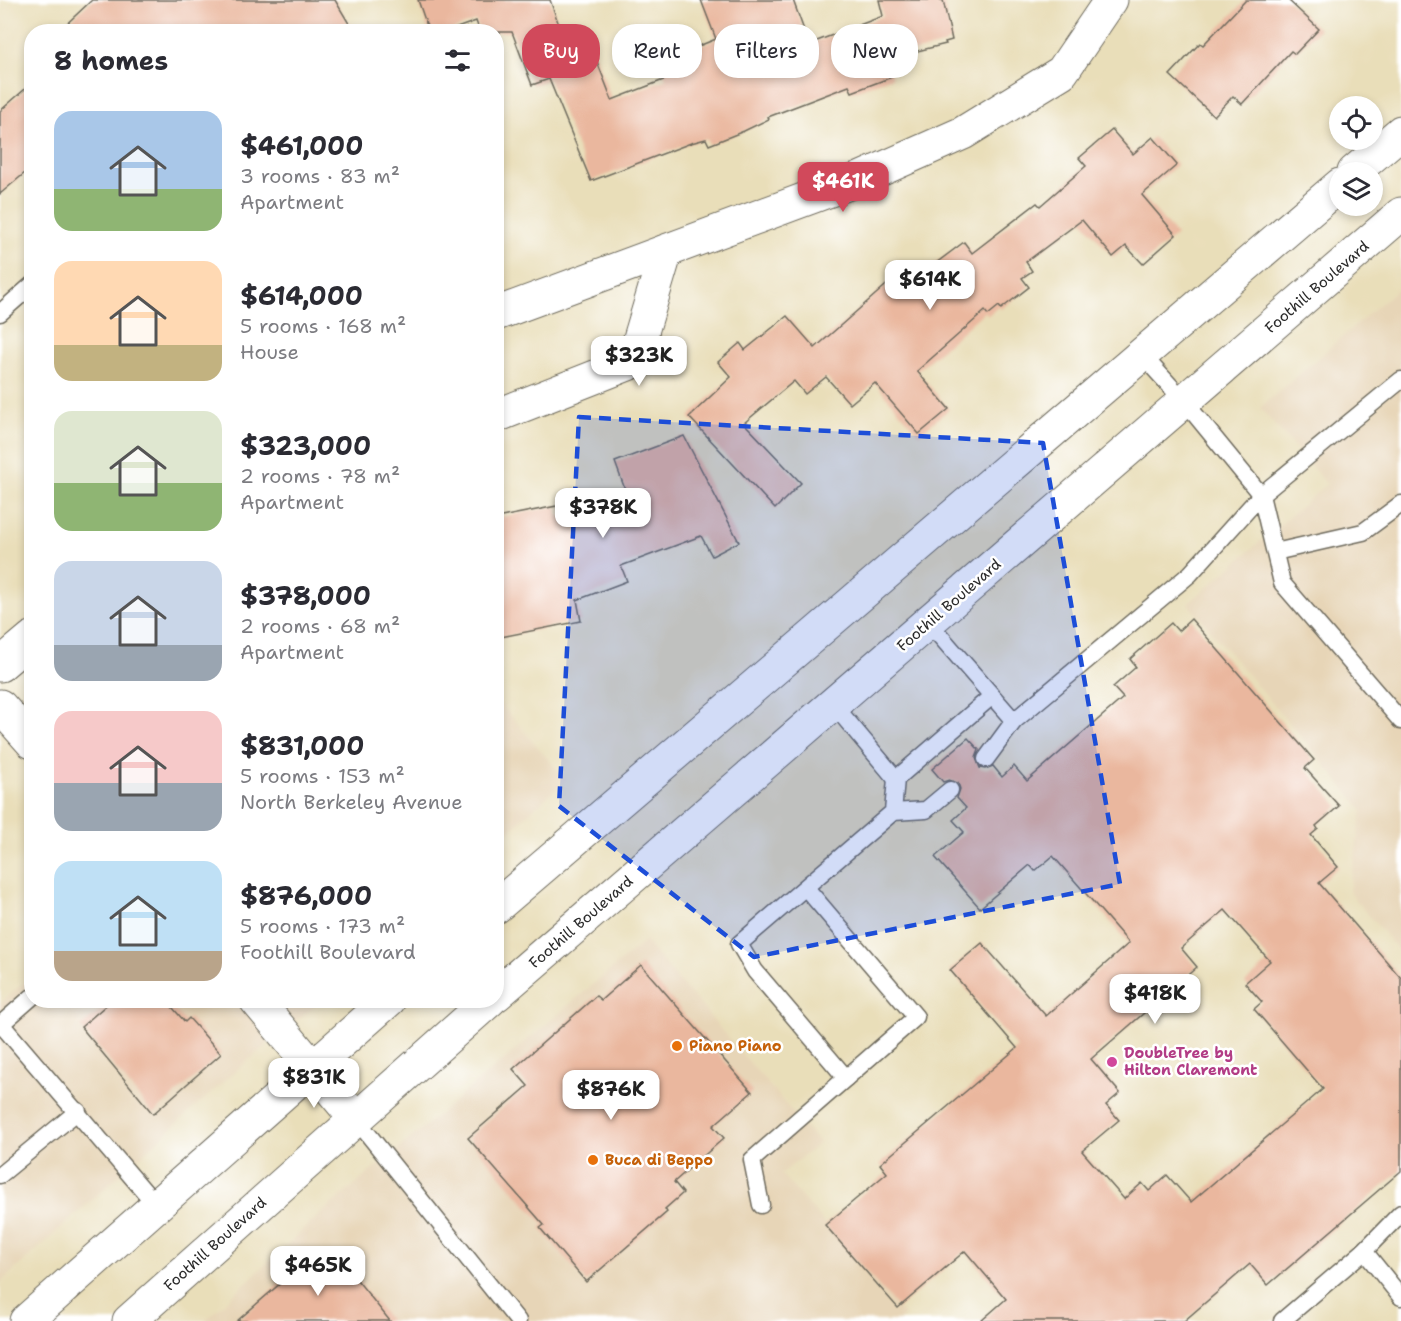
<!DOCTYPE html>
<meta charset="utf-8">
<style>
body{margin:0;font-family:"Shantell Sans",sans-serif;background:#f7f7f7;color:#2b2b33;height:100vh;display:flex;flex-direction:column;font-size:22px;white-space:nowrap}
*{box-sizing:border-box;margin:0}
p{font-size:20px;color:#7c7c81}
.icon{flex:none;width:33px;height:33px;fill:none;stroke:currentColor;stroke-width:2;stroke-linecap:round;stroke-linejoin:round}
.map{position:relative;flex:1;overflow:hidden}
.drawer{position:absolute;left:24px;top:24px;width:480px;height:984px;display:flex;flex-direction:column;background:#fff;border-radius:24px;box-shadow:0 3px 9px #0003}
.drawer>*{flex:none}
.guide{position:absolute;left:522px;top:24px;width:570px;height:54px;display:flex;gap:12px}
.fabs{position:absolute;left:1329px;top:96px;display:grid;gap:12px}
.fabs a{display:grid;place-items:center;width:54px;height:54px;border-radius:50%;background:#fff;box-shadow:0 3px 9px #0003;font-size:30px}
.price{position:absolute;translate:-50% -51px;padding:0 14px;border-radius:12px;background:#fff;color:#222;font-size:20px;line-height:39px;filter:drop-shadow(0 2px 3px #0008)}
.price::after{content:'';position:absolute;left:50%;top:36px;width:18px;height:14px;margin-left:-9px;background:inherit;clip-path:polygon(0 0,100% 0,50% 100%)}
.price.on{background:#d1495b;color:#fff}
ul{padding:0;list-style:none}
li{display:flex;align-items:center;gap:18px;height:150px;padding:0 30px}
li span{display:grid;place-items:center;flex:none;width:168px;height:120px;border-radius:18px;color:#555}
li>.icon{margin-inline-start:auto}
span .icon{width:72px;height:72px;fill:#fffc;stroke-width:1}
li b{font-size:26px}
h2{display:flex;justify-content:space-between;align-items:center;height:72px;padding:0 30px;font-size:26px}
.pill{padding:0 21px;border-radius:24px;background:#fff;box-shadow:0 3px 9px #0003;font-size:21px;line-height:54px}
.pill.on{background:#d1495b;color:#fff}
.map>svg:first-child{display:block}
.built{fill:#e7d5b7}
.building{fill:#eab79e;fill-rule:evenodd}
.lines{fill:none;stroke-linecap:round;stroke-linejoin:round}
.service-casing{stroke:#6e6a5d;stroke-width:19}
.minor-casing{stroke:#6e6a5d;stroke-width:35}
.primary-casing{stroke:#6e6a5d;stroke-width:35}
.service{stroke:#fff;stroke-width:16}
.minor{stroke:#fff;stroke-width:33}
.primary{stroke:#fff;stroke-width:33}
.marked{fill:#1d4ed8;fill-opacity:0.2;stroke:#1d4ed8;stroke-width:4.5;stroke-dasharray:12 8;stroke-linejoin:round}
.food-dot{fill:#e8710a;stroke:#fff;stroke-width:2}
.hotel-dot{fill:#d1479c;stroke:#fff;stroke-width:2}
.labels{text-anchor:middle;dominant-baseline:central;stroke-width:5;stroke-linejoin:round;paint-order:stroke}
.street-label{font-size:15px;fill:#2b2b2b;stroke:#fff}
.food-label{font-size:15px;font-weight:bold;fill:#c56008;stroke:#fff;text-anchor:start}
.hotel-label{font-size:15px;font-weight:bold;fill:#b23c85;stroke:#fff;text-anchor:start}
</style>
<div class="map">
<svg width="1401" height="1321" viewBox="0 0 1401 1321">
<rect width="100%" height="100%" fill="#fff"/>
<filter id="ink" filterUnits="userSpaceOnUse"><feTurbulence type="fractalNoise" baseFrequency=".0167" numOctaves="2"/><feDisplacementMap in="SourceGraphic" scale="12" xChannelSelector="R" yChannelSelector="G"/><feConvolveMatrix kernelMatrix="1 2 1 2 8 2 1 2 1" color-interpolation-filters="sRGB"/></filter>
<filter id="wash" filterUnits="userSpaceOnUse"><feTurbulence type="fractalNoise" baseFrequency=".008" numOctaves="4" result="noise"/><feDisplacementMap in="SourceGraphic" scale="24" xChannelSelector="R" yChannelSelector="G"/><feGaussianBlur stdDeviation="1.35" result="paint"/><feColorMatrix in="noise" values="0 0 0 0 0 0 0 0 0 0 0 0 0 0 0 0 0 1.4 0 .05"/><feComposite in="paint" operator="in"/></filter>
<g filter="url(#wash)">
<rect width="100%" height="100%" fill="#e9deb9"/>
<g class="built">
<polygon points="1401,286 1401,953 1349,892 1362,809 1188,604 1327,484 1260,408"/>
<polygon points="497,700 566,780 497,842 496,842"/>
<polygon points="645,941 819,1143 781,1174 905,1316 900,1321 205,1321 319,1215"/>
<polygon points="31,976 32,1000 321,1001 233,1073 0,1283 0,1004"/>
</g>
<g id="blocks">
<g class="building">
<polygon points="92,0 335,0 354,32 58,32"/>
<polygon points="418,0 550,0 563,36 584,28 612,100 666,79 659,62 716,39 701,0 793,0 809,44 883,16 879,0 943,0 952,40 945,42 946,44 885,59 892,77 852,92 849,86 768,117 769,119 744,131 709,145 706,139 691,143 591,181 549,79 532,85 512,32 480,32 476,21 446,32 429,32"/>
<polygon points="1246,0 1288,0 1319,29 1295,54 1291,51 1242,104 1233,96 1214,116 1170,75 1200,43 1203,45"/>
<polygon points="32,83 32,167 0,194 0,111"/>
<polygon points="1112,130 1133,154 1153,137 1177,165 1142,195 1176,235 1143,264 1126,246 1113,257 1082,220 1026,262 1032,271 1022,278 1029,287 1001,309 999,306 988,315 985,311 917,371 949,409 919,434 875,383 850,404 826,377 805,394 794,381 744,423 801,483 775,509 689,417 731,377 718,362 740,343 745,350 787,316 815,348 910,264 920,275 964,242 972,253 1037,203 1040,206 1086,166 1079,158"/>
<polygon points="684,436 739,542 712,556 701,536 621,566 627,581 577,600 581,621 496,638 496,518 557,506 559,517 626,492 615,462"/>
<path d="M1191,619l123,141 -9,8 34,38 -23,20 2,3 -7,6 27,32 -19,16 82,95v193l-133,114 -18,-21 -66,57h-203l25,-22 -41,-48 -67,57 -73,-83 62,-52 -7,-9 137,-116 -67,-78 32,-27 64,73 83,-73 -76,-87 -18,15 -5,-6 -50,43 -45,-51 29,-25 -11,-12 13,-12 -9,-10 3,-9 -2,-6 -9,-3 -6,2 -11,-13 36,-31 11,12 -3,8 4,10 5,1 8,-3 9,11 12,-11 13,15 96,-83 -10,-11 23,-20 -6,-8 41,-36 7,8zM1225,910l45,51 -25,22 17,19 -8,7 69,80 -132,113 -24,-27 -18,16 -7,-8 -18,16 -42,-48 37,-31 -13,-15 14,-12 -29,-34 106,-92 -16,-19z"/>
<polygon points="641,965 752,1092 713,1126 724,1138 674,1182 683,1193 665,1209 667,1212 586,1282 540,1228 544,1225 468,1138 528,1086 513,1069 596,996 601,1000"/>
<polygon points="112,1000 166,1000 185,1022 189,1018 221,1054 153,1114 81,1027"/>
<polygon points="337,1255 390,1321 237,1321 311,1257 321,1268"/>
</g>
</g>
</g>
<g filter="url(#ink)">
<use href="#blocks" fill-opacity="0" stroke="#6e6a5d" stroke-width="1.5"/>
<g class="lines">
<g class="service-casing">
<g id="service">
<polyline points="0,313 32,285"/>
<polyline points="1142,355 1184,401 1261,495 1282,583 1401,721"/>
<polyline points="1275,552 1363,532 1401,504"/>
<polyline points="928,622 1014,721 1190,574 1261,495 1401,380"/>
<polyline points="833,704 896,779"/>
<polyline points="986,759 1014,721"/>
<polyline points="893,812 926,810 950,790"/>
<polyline points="1,1024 156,1205"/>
<polyline points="0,1025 32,997"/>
<polyline points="846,1078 755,971 739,944 893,812 896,779 992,696"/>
<polyline points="355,1118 518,1321"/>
<polyline points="0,1175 78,1111"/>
<polyline points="761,1205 752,1160 916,1017 806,888"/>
<polyline points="1364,1251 1401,1213"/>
<polyline points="1282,1321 1364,1251 1401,1297"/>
</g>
</g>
<g class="minor-casing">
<g id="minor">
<polyline points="496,314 857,180 963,133 1062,72 1111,0"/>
<polyline points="496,416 633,362 666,251"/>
<polyline points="0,665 32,638"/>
<polyline points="0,706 32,742"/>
<polyline points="256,1000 355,1118"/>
</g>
</g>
<g class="primary-casing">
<g id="primary">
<polyline points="1354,172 1401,132"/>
<polyline points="496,907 1340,185"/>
<polyline points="496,995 1401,214"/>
<polyline points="26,1321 389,1000"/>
<polyline points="129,1321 490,1000"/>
</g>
</g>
<use href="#service" class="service"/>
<use href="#minor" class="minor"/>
<use href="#primary" class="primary"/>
</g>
</g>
<path class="marked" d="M579,417l464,26 77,441 -366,73 -195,-151z"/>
<g class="food-dot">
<circle cx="677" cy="1046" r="6"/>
<circle cx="593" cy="1160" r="6"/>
</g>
<circle class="hotel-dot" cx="1112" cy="1062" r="6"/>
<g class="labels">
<g class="street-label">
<text transform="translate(1317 287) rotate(-41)">Foothill Boulevard</text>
<text transform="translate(949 605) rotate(-41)">Foothill Boulevard</text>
<text transform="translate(581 922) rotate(-41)">Foothill Boulevard</text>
<text transform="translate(215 1244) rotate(-42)">Foothill Boulevard</text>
</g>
<g class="food-label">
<text x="689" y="1046">Piano Piano</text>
<text x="605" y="1160">Buca di Beppo</text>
</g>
<g class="hotel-label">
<text x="1124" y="1053">DoubleTree by<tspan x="1124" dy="17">Hilton Claremont</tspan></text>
</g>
</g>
</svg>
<div class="fabs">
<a><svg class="icon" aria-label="locate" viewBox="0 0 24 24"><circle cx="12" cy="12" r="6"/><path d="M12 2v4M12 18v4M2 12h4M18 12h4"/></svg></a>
<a><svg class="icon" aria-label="layers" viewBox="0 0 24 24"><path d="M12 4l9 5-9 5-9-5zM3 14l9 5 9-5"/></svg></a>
</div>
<b class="price on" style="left:843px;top:213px">$461K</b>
<b class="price" style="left:930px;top:311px">$614K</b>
<b class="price" style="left:639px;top:387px">$323K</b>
<b class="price" style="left:603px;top:539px">$378K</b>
<b class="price" style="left:1155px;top:1025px">$418K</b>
<b class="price" style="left:314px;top:1109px">$831K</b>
<b class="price" style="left:611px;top:1121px">$876K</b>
<b class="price" style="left:318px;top:1297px">$465K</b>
<div class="guide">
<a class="pill on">Buy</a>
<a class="pill">Rent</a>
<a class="pill">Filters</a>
<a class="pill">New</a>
</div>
<section class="drawer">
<h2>8 homes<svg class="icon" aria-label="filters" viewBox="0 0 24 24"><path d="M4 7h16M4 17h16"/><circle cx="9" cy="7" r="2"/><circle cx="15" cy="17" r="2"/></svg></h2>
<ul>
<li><span style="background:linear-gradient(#a9c7e8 65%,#8fb573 0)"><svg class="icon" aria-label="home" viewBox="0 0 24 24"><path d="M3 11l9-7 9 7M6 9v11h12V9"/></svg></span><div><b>$461,000</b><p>3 rooms · 83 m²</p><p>Apartment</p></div></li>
<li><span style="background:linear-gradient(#ffd9b3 70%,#c2b280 0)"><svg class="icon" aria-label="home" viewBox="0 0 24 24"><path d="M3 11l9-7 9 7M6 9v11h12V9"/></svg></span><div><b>$614,000</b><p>5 rooms · 168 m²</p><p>House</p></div></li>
<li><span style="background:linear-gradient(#dfe7d0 60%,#8fb573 0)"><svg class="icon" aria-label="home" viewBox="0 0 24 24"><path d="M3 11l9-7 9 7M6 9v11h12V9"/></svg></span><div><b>$323,000</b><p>2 rooms · 78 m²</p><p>Apartment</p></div></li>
<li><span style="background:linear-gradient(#c9d6e8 70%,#9aa5b1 0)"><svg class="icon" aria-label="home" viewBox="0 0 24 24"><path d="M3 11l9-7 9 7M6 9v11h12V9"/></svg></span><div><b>$378,000</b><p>2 rooms · 68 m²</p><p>Apartment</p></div></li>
<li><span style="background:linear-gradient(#f6c9c9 60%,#9aa5b1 0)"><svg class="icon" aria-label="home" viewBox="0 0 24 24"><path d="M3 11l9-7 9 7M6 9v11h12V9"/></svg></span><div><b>$831,000</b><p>5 rooms · 153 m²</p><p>North Berkeley Avenue</p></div></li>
<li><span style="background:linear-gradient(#bfe0f5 75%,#b9a48a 0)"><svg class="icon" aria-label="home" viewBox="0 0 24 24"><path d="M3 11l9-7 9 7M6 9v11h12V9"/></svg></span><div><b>$876,000</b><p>5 rooms · 173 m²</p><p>Foothill Boulevard</p></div></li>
</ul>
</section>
</div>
